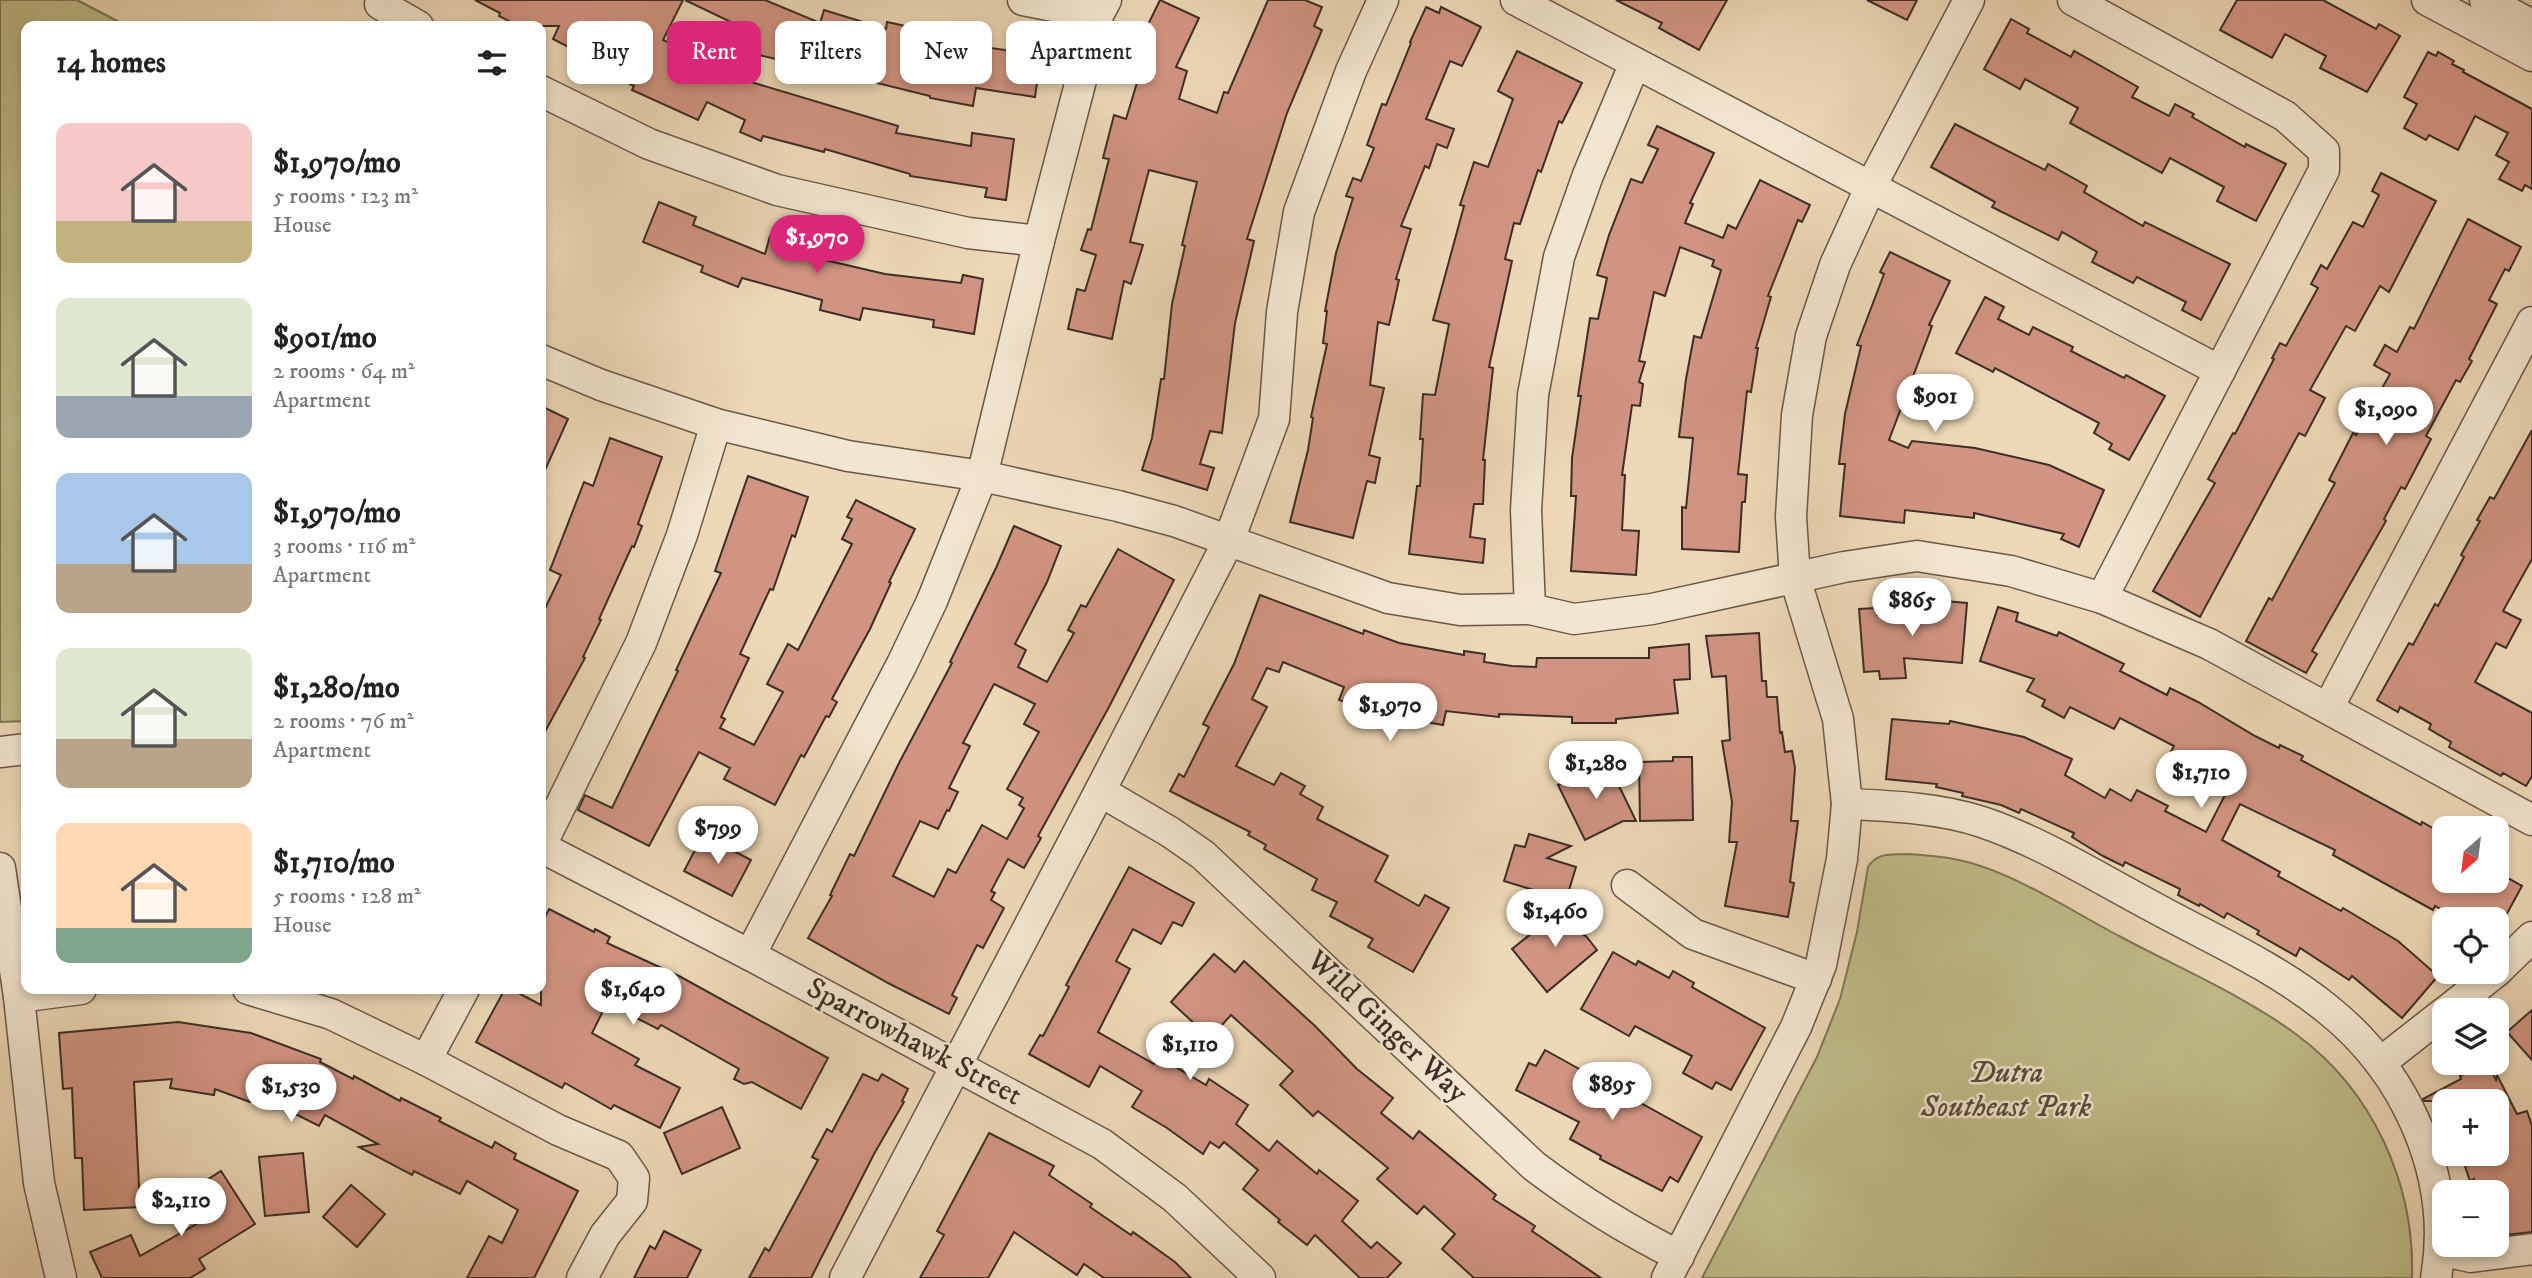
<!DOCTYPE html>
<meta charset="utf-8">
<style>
body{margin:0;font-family:"IM FELL DW Pica",serif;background:#f6f6f6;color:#222;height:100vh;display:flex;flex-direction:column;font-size:26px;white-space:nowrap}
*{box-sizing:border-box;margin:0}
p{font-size:23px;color:#767676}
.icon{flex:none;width:38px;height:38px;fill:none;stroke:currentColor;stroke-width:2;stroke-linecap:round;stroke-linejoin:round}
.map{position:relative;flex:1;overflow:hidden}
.sheet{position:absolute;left:21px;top:21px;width:525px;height:973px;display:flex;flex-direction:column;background:#fff;border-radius:14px;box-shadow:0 4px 10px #0003}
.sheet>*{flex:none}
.banner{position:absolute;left:567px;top:21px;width:665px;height:63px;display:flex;gap:14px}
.needle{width:46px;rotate:208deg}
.tools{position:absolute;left:2432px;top:816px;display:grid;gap:14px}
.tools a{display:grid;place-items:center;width:77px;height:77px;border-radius:14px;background:#fff;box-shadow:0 4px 10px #0003;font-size:35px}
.price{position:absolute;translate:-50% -60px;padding:0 16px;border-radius:24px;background:#fff;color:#222;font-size:23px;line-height:46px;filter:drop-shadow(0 2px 4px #0008)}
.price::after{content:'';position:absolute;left:50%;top:42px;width:21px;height:16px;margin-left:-10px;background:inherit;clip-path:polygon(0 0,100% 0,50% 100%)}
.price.active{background:#db2777;color:#fff}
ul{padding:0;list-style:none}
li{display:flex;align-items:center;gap:21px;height:175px;padding:0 35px}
li span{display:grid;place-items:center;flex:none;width:196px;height:140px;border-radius:14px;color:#555}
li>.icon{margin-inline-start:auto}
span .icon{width:84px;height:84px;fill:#fffc;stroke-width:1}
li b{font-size:30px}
h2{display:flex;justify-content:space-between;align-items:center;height:84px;padding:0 35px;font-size:30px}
.chip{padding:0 24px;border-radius:14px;background:#fff;box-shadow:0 4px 10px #0003;font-size:24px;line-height:63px}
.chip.active{background:#db2777;color:#fff}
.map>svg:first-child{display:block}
.green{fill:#bfbc89;stroke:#7e7558;stroke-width:2}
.building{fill:#d19482;stroke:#3d2e26;stroke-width:2;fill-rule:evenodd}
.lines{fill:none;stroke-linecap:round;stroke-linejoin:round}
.minor-casing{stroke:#69584a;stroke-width:33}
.minor{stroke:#f3e6d0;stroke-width:30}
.labels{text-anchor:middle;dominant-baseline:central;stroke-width:5;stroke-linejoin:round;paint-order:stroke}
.street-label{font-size:30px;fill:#3d2e26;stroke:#f3e6d0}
.park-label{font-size:30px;font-style:italic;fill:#574a3a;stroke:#f3e6d0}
</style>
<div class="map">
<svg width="2532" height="1278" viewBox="0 0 2532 1278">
<rect width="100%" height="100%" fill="#edd8b7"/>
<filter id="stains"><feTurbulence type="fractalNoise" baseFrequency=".00286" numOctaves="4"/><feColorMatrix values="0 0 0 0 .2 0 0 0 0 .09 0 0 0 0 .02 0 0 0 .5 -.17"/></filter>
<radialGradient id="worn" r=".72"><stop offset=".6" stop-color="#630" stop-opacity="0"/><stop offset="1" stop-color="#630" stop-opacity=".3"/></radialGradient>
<g class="green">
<polygon points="0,0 77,0 127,26 26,26 26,721 0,722"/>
<path d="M1907,854c16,1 32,2 47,5 55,10 117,52 167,78 58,31 124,59 176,98 76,56 118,149 115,243h-710l115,-221 23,-58 17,-67 11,-65c9,-15 23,-12 39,-13z"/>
</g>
<g class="building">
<polygon points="475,0 683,0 663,40 742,76 741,79 898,126 896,133 971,146 972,133 1014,139 1006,200 985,197 987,188 910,176 910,174 825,149 824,152 763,136 761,141 740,132 745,120 707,102 698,120 632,90 634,86 609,73 611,69 553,39 559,26 519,26 499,16 500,13"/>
<polygon points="685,0 765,0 820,23 824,10 886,29 887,22 984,43 983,47 1041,55 1035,97 976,88 973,106 930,98 930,96 873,82 876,69 800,46 793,63 755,54 759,45 755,44 758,35"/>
<polygon points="1160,0 1199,18 1176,67 1187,71 1179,99 1217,113 1224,92 1228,93 1268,0 1305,0 1322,7 1314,26 1322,30 1287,113 1247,239 1254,241 1235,323 1222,433 1210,431 1200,464 1214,468 1207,490 1142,470 1152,438 1161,379 1164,379 1172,304 1185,246 1182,245 1197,182 1149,170 1130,242 1143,245 1131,284 1124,281 1112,339 1068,329 1077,289 1085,291 1096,255 1081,250 1088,229 1091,230 1109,159 1103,158 1114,115 1126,119 1149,43 1141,39"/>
<polygon points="1616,0 1727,0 1699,50 1659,28 1662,23"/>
<polygon points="1867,0 1917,0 1907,20"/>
<polygon points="2237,0 2323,0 2376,29 2379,24 2400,36 2367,92 2320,68 2326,56 2285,34 2272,58 2220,30"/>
<polygon points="1426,7 1439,13 1441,7 1481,27 1462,66 1450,61 1426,119 1454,129 1447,148 1437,144 1429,168 1425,166 1401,226 1411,229 1396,279 1399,280 1389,325 1378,322 1370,385 1384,388 1369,455 1380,458 1375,483 1367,481 1353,538 1290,522 1308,450 1313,418 1311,417 1327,344 1323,343 1327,311 1325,311 1336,253 1353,198 1346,196 1353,178 1361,181 1374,148 1367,145 1382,104 1386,105 1411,43 1410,42"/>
<polygon points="2011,19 2029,29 2027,33 2071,57 2074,51 2138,87 2132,97 2169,116 2175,104 2194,114 2192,117 2245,147 2246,144 2286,164 2256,221 2217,201 2224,187 2170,158 2162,173 2070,123 2078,108 2025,79 2020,89 1984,69"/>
<polygon points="1517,51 1582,83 1562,123 1559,121 1541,172 1538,170 1520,224 1514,223 1505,259 1512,261 1489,367 1493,368 1483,460 1485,460 1483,504 1474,504 1470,537 1485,539 1483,563 1409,554 1417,486 1420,486 1423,439 1420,439 1423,394 1435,395 1449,324 1433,320 1464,206 1460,205 1474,162 1488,167 1513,99 1498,91"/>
<polygon points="2428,52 2436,56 2438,52 2454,61 2452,64 2464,70 2463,72 2532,109 2532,189 2525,185 2522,191 2499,179 2509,162 2496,155 2508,133 2475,116 2458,150 2429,135 2426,140 2404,128 2417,104 2404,97"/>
<polygon points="1955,124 2045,170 2048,164 2087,186 2084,192 2143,226 2145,222 2230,264 2201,320 2182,310 2186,302 2137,277 2133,283 2092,262 2097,252 2062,232 2058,240 1992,207 1995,202 1931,167"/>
<polygon points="1657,126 1714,153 1690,203 1693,204 1685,223 1723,238 1728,225 1736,229 1760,180 1810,205 1802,222 1798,220 1768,296 1771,297 1756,348 1758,348 1751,392 1747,391 1738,474 1747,475 1745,502 1742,502 1739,552 1682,549 1682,507 1686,508 1693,438 1679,437 1686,379 1694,336 1701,338 1721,270 1712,266 1714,260 1680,247 1665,296 1654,292 1639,361 1645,362 1639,382 1643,384 1640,406 1632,405 1622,475 1625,475 1622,530 1639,531 1636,575 1571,571 1576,496 1571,496 1572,458 1581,396 1578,396 1590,318 1598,319 1607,278 1597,275 1609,235 1631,179 1642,183 1658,149 1648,145"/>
<polygon points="2381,173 2436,201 2389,292 2380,286 2355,331 2346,326 2310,390 2325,398 2305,436 2299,433 2200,617 2153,591 2215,483 2208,479 2233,433 2235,434 2274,359 2272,358 2280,343 2286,346 2318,288 2311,284 2321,265 2327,269 2353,222 2363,227 2379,195 2372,191"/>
<polygon points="659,202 696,217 693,225 765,254 770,236 794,242 791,249 809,254 808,256 885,274 961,283 963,275 983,279 974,334 933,327 934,320 863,308 860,320 820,310 822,300 742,278 738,287 701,272 703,266 643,242"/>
<polygon points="2468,219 2521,247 2509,271 2505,269 2489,300 2497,304 2469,359 2472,361 2460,382 2456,380 2426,436 2431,439 2405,489 2401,487 2384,519 2386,521 2312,651 2317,654 2306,673 2246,641 2269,598 2272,600 2335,483 2329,480 2353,433 2356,435 2390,374 2374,365 2385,345 2397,352 2410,327 2414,329"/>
<polygon points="1890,252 1950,281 1929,325 1932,326 1889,440 1908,448 1912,441 1975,448 2049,465 2104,490 2079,547 2061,539 2064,534 1974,513 1974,518 1905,510 1904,523 1840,516 1845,464 1839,464 1845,414 1861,346 1857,345 1884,274 1880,272"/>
<polygon points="1985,297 2004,307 1998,319 2029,335 2033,327 2073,347 2071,351 2124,378 2126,375 2165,396 2129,460 2109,449 2112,444 2094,433 2099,423 1995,368 1993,372 1956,353"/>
<polygon points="541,406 568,419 541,479"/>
<polygon points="2532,430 2532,559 2503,611 2521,620 2506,648 2496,643 2475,682 2532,713 2532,776 2526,786 2503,773 2501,776 2449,747 2451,742 2429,729 2431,724 2400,707 2398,712 2377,700 2409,643 2413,645 2435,604 2438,606 2464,557 2461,555 2480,521 2477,520 2490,497 2494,499"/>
<polygon points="610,438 662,457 638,524 642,526 634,547 632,546 599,619 601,620 583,657 585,658 541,739 541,617 561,575 550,570 584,482 593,486"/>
<polygon points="748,476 808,497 795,537 792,535 773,590 770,589 740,654 749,658 721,717 725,719 720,728 754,745 783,692 767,684 788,644 798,650 852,544 842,539 852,519 847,517 856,500 915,529 889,582 891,583 870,629 832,699 837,702 829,717 826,716 804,757 801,755 775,805 724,779 730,768 699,752 649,846 578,810 585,795 612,808 678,671 676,670 721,573 715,571"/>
<path d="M1014,526l47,20 -14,36 -32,62 11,6 -8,17 29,15 27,-49 -6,-3 13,-25 5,2 32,-58 56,31 -65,127 -71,129 3,2 -17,30 -16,-9 -17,32 4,2 -4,7 13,8 -21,40 -6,-3 -25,50 5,3 -8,16 -61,-31 -80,-45 24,-42 -2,-1 20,-41 4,2 45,-93 53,-100 -2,-1 46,-94zM994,684l41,20 -11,20 15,8 -32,57 16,9 -4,7 5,3 -17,31 -25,-14 -26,48 -8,-4 -14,28 -41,-21 27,-55 18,8 9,-19 2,1 9,-19 -9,-4 21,-42 -7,-3z"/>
<polygon points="1260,595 1363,634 1364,630 1399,643 1464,655 1464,651 1485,654 1484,662 1512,666 1536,667 1537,658 1649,658 1649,648 1689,644 1690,679 1674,680 1678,713 1616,719 1616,723 1572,723 1572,717 1499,714 1499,717 1446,711 1443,725 1399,717 1400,712 1367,701 1365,709 1339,700 1344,687 1283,662 1279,672 1267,668 1252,699 1267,707 1236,766 1274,785 1281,773 1305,786 1300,794 1323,807 1317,819 1388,856 1375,881 1419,906 1425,895 1449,908 1413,972 1368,947 1373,939 1330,916 1337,902 1312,890 1317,879 1264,849 1266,845 1248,835 1250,832 1170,791 1179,774 1184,777 1209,727 1203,724 1234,664"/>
<polygon points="1944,601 1967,603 1962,663 1904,658 1906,678 1880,679 1879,671 1864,672 1859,609 1876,608 1877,615 1926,611 1926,608 1943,609"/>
<polygon points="1998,607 2018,613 2016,621 2057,636 2059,632 2124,664 2120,671 2167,695 2170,688 2198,702 2255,736 2279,748 2280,745 2303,756 2301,760 2421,825 2422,822 2445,835 2445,880 2497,880 2497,872 2522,886 2504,919 2458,919 2435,906 2433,910 2333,855 2335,850 2240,804 2222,840 2280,872 2278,876 2341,911 2343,908 2398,941 2438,976 2402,1018 2352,976 2349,980 2300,948 2296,956 2257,934 2259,931 2227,913 2224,918 2200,904 2199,906 2178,895 2180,889 2125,862 2123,866 2103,856 2072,837 2074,833 2021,809 2019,813 2001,805 1962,796 1963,793 1936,787 1937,784 1886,779 1892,719 1949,724 1950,721 2024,737 2072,759 2065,775 2105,798 2110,789 2131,801 2137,790 2168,806 2165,811 2206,832 2225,795 2165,762 2174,746 2120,718 2114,729 2070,707 2064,718 2042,706 2045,700 2027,691 2034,679 1980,661"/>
<polygon points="1759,633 1762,681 1766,681 1767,697 1777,697 1780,733 1782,732 1785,752 1792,751 1795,768 1791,821 1798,821 1790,882 1794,883 1788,917 1725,906 1737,842 1729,842 1732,802 1722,741 1730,740 1726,676 1712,677 1706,636"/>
<polygon points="1673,757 1692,757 1693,820 1640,821 1639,762 1673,761"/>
<polygon points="1607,761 1636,821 1623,821 1585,840 1558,785"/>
<polygon points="1529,834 1571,846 1547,858 1576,867 1566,900 1504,881 1515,845 1525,847"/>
<polygon points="707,837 751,860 732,896 684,871 696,848 701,850"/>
<polygon points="1129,867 1194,903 1182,926 1173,922 1161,944 1133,929 1116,961 1130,969 1098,1032 1154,1064 1159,1057 1206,1085 1209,1079 1248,1105 1236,1124 1269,1151 1277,1141 1317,1174 1319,1170 1358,1201 1342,1221 1371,1248 1377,1242 1401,1263 1387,1278 1360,1278 1315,1235 1307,1245 1278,1222 1280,1220 1243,1189 1258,1170 1224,1142 1219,1148 1210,1142 1203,1154 1167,1128 1132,1107 1142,1091 1100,1066 1089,1087 1029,1054 1040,1035 1043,1036 1069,987 1066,985"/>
<polygon points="1567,905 1584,926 1578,932 1586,936 1597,950 1547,992 1512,949"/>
<polygon points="549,909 594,932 595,929 610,937 607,943 679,976 828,1058 801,1109 752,1082 744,1084 734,1079 739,1069 661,1025 658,1029 607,1003 592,1033 639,1059 635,1065 680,1088 660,1128 614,1105 611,1109 565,1083 562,1088 476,1042 505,989 511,989 541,1005 541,925"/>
<polygon points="1613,952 1636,965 1638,961 1669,978 1673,971 1694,983 1692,987 1765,1028 1731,1090 1716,1082 1712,1089 1683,1073 1692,1056 1635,1026 1629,1036 1581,1009"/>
<polygon points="1214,954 1235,972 1244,961 1315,1026 1357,1069 1393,1098 1381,1113 1413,1139 1419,1131 1496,1195 1493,1199 1535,1226 1532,1231 1601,1278 1474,1278 1442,1249 1455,1234 1424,1206 1417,1214 1377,1179 1388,1168 1318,1111 1313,1116 1280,1085 1293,1071 1231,1015 1210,1038 1171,1002"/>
<polygon points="2532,1010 2532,1060 2507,1032"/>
<polygon points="178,1022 251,1033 321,1059 320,1062 353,1079 354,1076 400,1101 401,1098 441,1118 439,1121 492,1148 495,1142 516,1154 514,1159 578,1191 534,1278 467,1278 489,1236 502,1243 518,1210 467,1181 460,1194 414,1171 412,1175 359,1147 378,1144 325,1115 319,1126 256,1094 250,1102 215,1089 214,1095 170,1088 172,1079 134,1082 140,1207 84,1210 82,1158 75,1158 72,1088 63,1089 59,1033"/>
<polygon points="1545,1050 1702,1137 1678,1182 1670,1177 1662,1191 1600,1159 1601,1156 1570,1139 1579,1122 1516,1090 1529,1063 1536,1066"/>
<polygon points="2487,1062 2496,1080 2497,1075 2517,1114 2527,1111 2532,1126 2532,1232 2497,1236 2497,1192 2476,1192 2474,1179 2470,1181 2463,1160 2468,1158 2466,1153 2497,1153 2497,1101 2424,1101 2423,1099 2461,1079 2460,1076"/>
<polygon points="863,1074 878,1081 882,1074 908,1089 902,1101 904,1102 874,1154 811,1278 749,1278 765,1248 769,1251 818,1160 812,1157 827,1129 832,1132"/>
<polygon points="722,1107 740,1148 682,1174 664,1133"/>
<polygon points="989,1133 1054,1166 1049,1175 1092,1204 1090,1207 1131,1235 1133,1232 1175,1262 1191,1278 1104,1278 1084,1264 1077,1275 1014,1232 988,1278 920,1278 944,1235 937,1231"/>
<polygon points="303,1153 309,1212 265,1216 259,1157"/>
<polygon points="221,1171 255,1224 199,1259 205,1269 190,1278 102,1278 90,1252 131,1235 140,1256 200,1222 192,1209 203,1204 167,1206"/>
<polygon points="351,1185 385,1214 357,1247 323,1217"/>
<polygon points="664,1231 701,1250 687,1278 634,1278 650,1246 655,1249"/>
</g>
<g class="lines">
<g class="minor-casing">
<g id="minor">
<polyline points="1023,0 1098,15"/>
<polyline points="1516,0 2220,371"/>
<polyline points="2073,0 2285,116 2324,151 2324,170 2102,598"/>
<polyline points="2427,0 2532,56"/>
<polyline points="2485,0 2532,25"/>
<polyline points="380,4 418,26"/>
<polyline points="541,91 649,144 777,190 968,233 1039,241"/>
<polyline points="541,360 601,385 716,424 848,456 982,476 1118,506 1174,521 1388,598 1460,610 1530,609 1574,619 1652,609 1844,567 1917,556 2011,571 2102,598 2209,644 2532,820"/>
<polyline points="1530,609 1526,510 1533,395 1559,257 1588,175 1635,63"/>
<polyline points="2328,708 2532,322"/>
<polyline points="0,752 26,749"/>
<path d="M1100,791l70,41 33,23 331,311c46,35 93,64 145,90"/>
<path d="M1847,804c44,2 93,4 135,18 62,21 118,57 175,87 57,31 118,58 169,99 80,63 128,168 110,270"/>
<polyline points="541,845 641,643 682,535 716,424"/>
<polyline points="541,847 750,955 1102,1144 1175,1198 1260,1278"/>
<polyline points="0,868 19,997"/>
<polyline points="1627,885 1693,934 1816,979"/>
<polyline points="750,955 902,664 932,601 982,476 1039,241 1098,15 1106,0"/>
<polyline points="2497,971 2532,937"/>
<polyline points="248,989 331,1014 426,1060 558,1130 619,1156 634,1178 632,1201 605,1235 582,1278"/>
<polyline points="2448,1010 2497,971"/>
<polyline points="426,1060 464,989"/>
<polyline points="2380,1063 2445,1012"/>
<polyline points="2440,1250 2471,1257 2532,1249"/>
<polyline points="61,1278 39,1183 19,997 81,989"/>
<polyline points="845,1278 1100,791 1229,540 1274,419 1282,312 1299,212 1351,71 1383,0"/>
<polyline points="1667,1278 1796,1027 1821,965 1842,859 1847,804 1838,719 1795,578 1791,517 1797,415 1811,336 1835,265 1871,186 1969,0"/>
</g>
</g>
<use href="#minor" class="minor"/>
</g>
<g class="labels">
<g class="street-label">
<text transform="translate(1387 1027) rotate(43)">Wild Ginger Way</text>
<text transform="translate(914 1042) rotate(28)">Sparrowhawk Street</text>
</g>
<g class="park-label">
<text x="2006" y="1073">Dutra<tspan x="2006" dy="34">Southeast Park</tspan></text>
</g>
</g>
<rect width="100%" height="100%" filter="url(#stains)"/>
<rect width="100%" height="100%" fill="url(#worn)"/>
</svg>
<div class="tools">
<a><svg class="needle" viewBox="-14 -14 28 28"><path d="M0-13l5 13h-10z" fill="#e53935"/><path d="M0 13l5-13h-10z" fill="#767676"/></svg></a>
<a><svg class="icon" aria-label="locate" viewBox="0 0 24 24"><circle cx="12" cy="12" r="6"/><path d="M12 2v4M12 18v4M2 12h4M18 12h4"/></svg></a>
<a><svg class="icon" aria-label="layers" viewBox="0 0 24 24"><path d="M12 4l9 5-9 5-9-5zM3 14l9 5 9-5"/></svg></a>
<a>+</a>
<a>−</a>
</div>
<b class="price active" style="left:817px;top:275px">$1,970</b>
<b class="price" style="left:1935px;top:434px">$901</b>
<b class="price" style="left:2386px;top:447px">$1,090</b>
<b class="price" style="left:1912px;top:638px">$865</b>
<b class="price" style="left:1390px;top:743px">$1,970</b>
<b class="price" style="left:1596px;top:801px">$1,280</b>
<b class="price" style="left:2201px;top:810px">$1,710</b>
<b class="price" style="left:718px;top:866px">$799</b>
<b class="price" style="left:1555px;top:949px">$1,460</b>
<b class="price" style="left:633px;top:1027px">$1,640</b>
<b class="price" style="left:1190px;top:1082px">$1,110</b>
<b class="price" style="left:1612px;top:1122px">$895</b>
<b class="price" style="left:291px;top:1124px">$1,530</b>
<b class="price" style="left:181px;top:1238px">$2,110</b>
<div class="banner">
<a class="chip">Buy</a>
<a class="chip active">Rent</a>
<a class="chip">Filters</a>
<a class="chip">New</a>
<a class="chip">Apartment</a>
</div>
<section class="sheet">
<h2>14 homes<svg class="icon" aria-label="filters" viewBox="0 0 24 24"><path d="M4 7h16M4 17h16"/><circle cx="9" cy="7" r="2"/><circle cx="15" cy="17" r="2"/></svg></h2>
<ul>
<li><span style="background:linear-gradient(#f6c9c9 70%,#c2b280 0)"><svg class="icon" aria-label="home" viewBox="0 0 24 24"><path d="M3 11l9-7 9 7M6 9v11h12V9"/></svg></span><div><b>$1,970/mo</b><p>5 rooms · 123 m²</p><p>House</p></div></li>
<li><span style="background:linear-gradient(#dfe7d0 70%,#9aa5b1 0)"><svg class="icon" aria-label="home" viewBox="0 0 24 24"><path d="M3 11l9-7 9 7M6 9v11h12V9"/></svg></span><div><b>$901/mo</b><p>2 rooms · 64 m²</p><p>Apartment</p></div></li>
<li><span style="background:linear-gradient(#a9c7e8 65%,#b9a48a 0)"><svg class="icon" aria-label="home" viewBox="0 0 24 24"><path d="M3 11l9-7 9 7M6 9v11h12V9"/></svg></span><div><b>$1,970/mo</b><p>3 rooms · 116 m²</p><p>Apartment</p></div></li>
<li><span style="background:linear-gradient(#dfe7d0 65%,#b9a48a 0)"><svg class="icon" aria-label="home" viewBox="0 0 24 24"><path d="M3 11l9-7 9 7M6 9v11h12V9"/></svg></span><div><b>$1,280/mo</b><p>2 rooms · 76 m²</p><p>Apartment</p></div></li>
<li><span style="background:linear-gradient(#ffd9b3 75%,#7fa58c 0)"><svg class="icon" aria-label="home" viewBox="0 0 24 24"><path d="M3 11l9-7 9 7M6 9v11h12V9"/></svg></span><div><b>$1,710/mo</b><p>5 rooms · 128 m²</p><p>House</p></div></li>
</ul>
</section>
</div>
